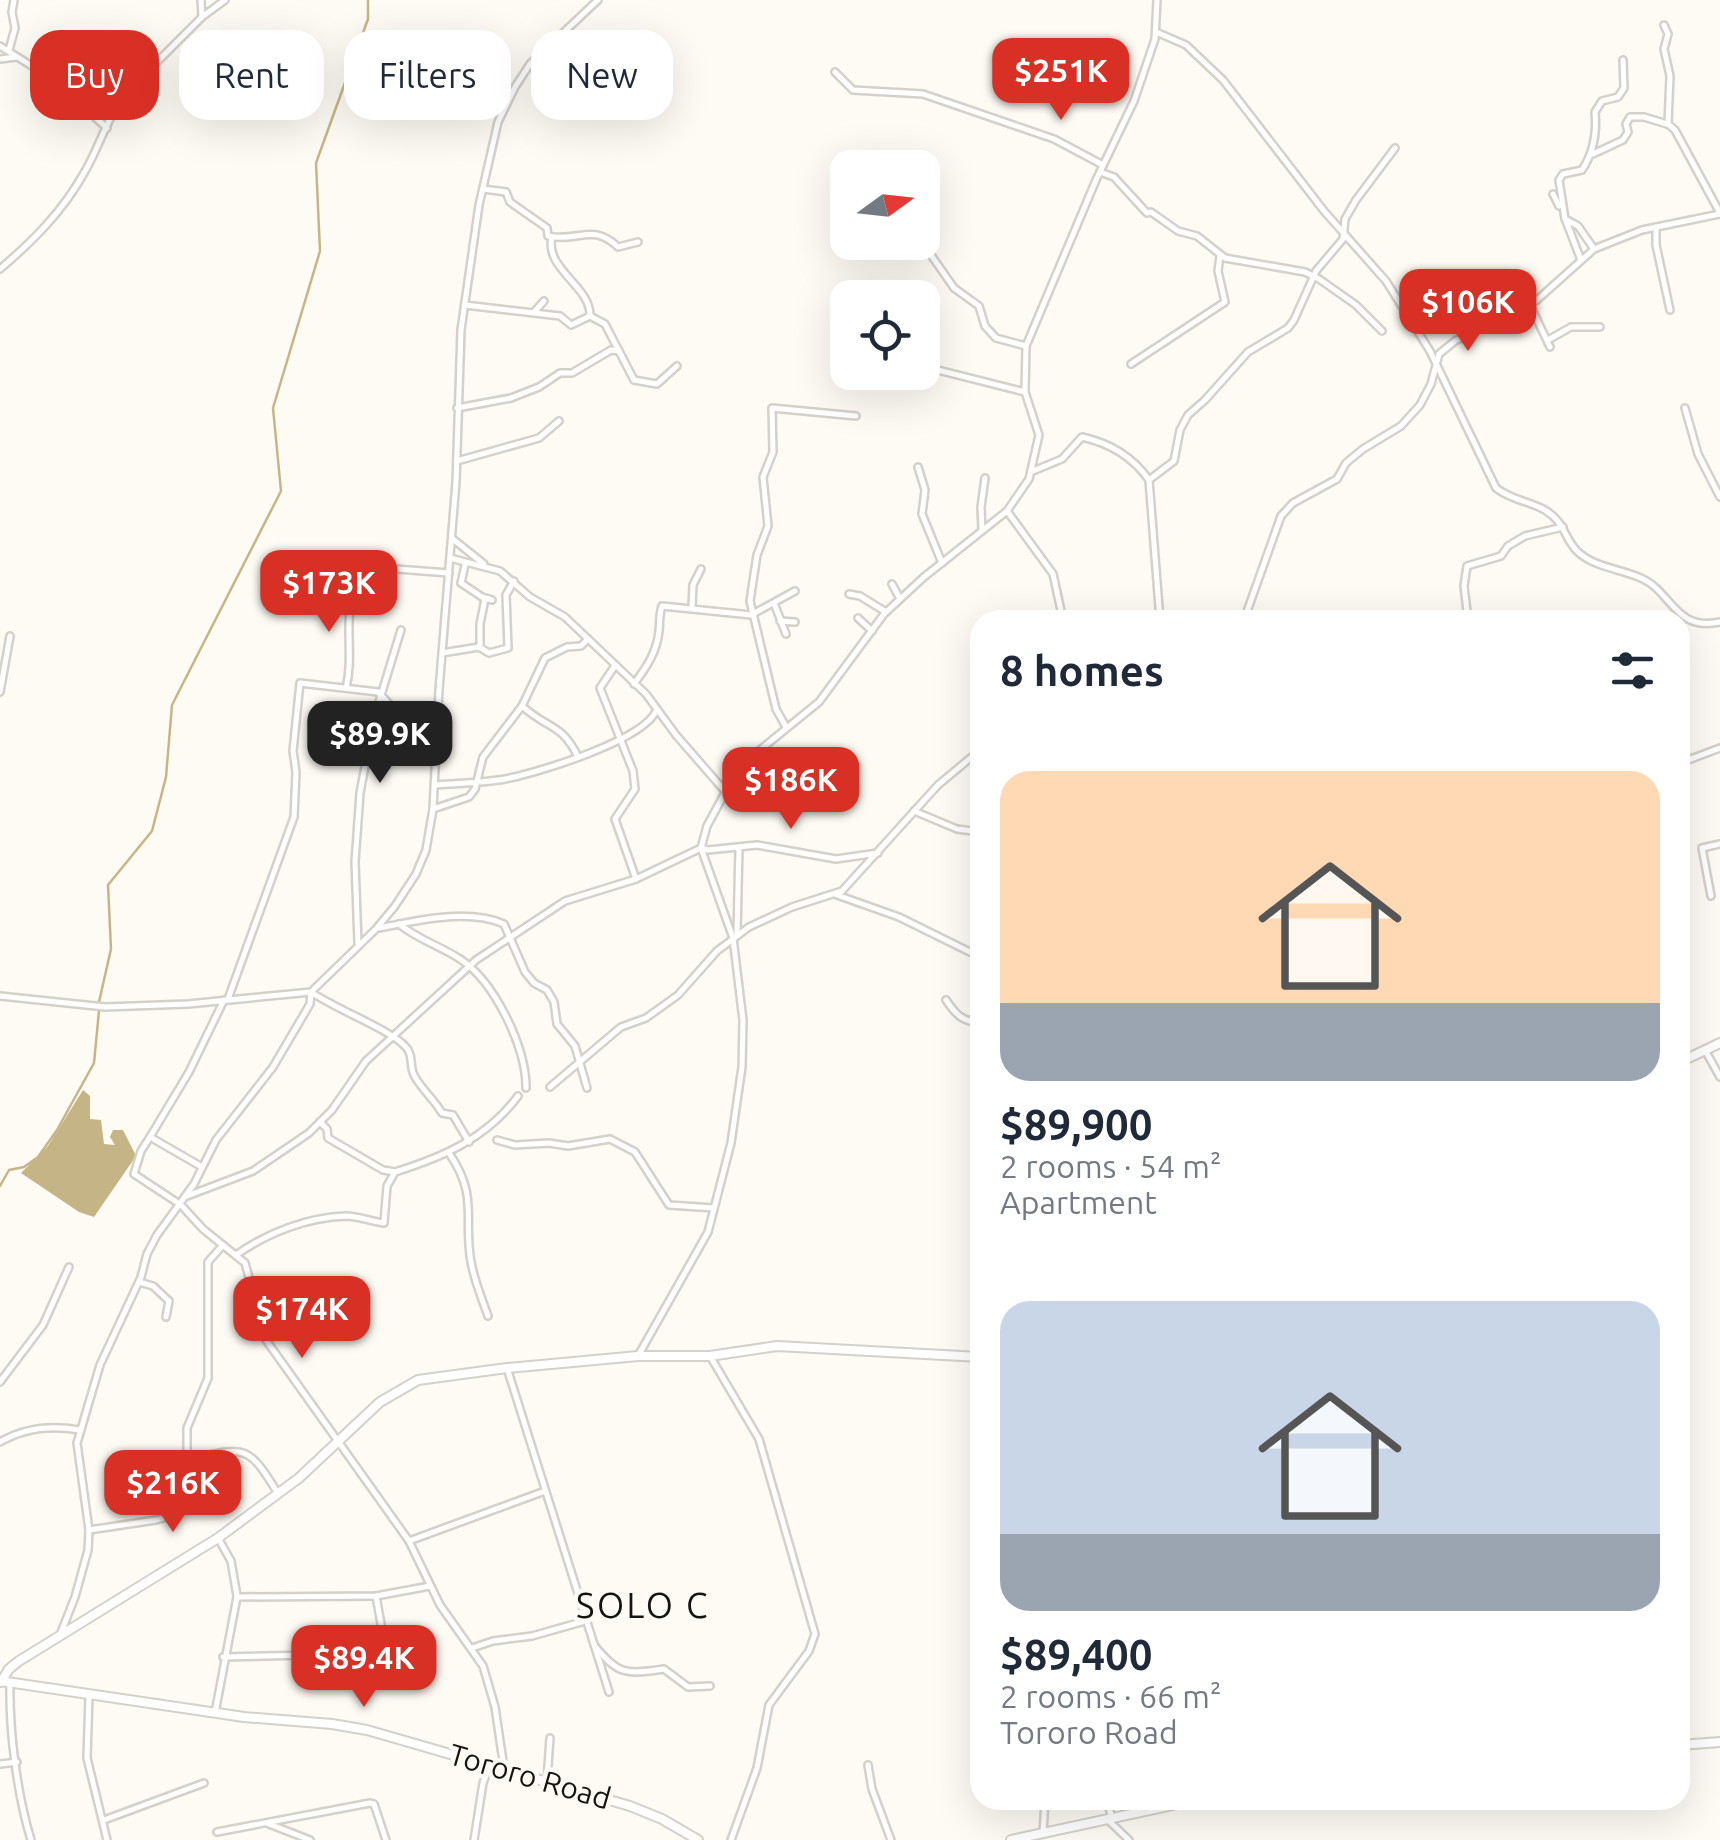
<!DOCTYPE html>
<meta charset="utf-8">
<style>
body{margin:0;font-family:Ubuntu,sans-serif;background:#f2f2f3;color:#1f2937;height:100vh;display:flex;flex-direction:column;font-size:38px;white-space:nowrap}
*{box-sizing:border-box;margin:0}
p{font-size:32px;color:#747a83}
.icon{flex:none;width:55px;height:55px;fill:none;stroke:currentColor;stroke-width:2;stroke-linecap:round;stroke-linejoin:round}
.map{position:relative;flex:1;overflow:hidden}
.sheet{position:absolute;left:970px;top:610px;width:720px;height:1200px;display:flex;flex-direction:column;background:#fff;border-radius:30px;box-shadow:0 10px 40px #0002}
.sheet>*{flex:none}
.hud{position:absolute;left:30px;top:30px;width:790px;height:90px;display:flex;gap:20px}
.needle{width:65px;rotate:75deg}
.tools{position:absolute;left:830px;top:150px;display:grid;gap:20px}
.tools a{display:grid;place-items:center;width:110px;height:110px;border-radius:20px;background:#fff;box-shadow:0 10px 40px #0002;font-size:50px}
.price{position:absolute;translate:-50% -85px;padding:0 22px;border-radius:20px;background:#d93025;color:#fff;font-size:32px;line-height:65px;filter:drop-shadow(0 2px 5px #0008)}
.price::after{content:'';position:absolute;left:50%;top:60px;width:30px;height:22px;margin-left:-15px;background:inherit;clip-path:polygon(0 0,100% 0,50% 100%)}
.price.on{background:#222;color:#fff}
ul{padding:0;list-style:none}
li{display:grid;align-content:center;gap:20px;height:530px;padding:0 30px}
li span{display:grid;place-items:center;height:310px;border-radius:30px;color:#555}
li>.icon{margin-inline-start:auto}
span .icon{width:180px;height:180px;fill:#fffc;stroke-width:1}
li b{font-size:42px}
h2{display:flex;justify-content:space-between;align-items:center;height:120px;padding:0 30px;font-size:42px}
.pill{padding:0 35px;border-radius:30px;background:#fff;box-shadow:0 10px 40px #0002;font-size:35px;line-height:90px}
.pill.on{background:#d93025;color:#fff}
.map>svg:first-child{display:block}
.forest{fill:#c5b485}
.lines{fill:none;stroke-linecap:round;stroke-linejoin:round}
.stream{stroke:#c6b586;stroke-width:2.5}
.minor-casing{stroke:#d4d1ca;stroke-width:10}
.major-casing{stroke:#d4d1ca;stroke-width:12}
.minor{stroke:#fff;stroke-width:5}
.major{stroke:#fff;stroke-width:8}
.labels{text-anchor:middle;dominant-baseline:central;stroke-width:9;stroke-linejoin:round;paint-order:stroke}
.street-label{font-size:30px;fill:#141411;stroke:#fefbf4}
.quarter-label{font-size:35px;letter-spacing:2.5px;fill:#141411;stroke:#fefbf4}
</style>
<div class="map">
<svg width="1720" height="1840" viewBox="0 0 1720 1840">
<rect width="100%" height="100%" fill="#fefbf4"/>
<polygon class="forest" points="83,1090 90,1096 90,1119 101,1120 104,1144 115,1145 110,1137 113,1130 123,1130 136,1156 94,1217 79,1212 21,1173 48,1146"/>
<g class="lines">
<g class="stream">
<polyline points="99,1002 111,949 108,885 152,831 166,777 172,705 281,491 273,408 320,251 316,163 368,19 368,0"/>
<polyline points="0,1186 9,1170 24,1167 38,1157 57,1130 94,1063 99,1011"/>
</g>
<g class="minor-casing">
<g id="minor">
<polyline points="201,0 202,17"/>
<polyline points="1664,25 1668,34 1664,49 1670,76 1668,124 1675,130 1720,213"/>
<path d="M1156,32l30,13 37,35 101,131 62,70 44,70 66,137c15,12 33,13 49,22 21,13 19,29 33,42 17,16 45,17 65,27 28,13 33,53 77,43"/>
<polyline points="0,46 51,78 107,128"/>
<polyline points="9,50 15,28 12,12 14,0"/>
<polyline points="0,59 17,57"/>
<polyline points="835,72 853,90 923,94 1054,139 1103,165"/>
<polyline points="1593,154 1623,140 1628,132 1626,124 1630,117 1644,117 1667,124"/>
<polyline points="1100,172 1114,177 1147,213 1151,212 1178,231 1197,236 1225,258 1305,272 1319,279 1356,305 1382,331"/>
<path d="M483,189l23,3 4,10 37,26 1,8c30,7 44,-14 70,11l20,-5"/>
<polyline points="1553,194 1559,206"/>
<polyline points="1566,221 1581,260"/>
<polyline points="1656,227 1656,245 1670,310"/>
<polyline points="922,242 954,288 979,306 985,326 996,338 1026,346"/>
<path d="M1594,249l-16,-23 -13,-7 -6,-39 4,-6 19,-4c12,-18 15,-37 13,-58l7,-11 16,-4 6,-9 -1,-28"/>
<path d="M0,269c33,-28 63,-58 84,-96 15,-25 23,-55 40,-78l78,-78 23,-17"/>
<polyline points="1529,303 1550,347"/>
<path d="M465,305l95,11 11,9 19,-9c1,-30 -46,-47 -38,-79"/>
<polyline points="535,311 544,301"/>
<polyline points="590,316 605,324 634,380 657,384 677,366"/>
<polyline points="1548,340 1571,327 1600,327"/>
<polyline points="1131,364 1225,302 1218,271 1220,255"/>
<polyline points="922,366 1025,392"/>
<polyline points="457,408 511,398 539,387 560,373 572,373 611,350 619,351"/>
<polyline points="1685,408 1698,454 1720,497"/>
<polyline points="457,461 539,438 559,421"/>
<polyline points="918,467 925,490 922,514 942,563"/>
<path d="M1033,471l29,-12 20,-22c27,6 51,20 67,43"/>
<polyline points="1007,511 1053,574 1063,620"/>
<polyline points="982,530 981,507 985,478"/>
<polyline points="454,540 484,564"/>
<polyline points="450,558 500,571 530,597 565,617 646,694 676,735 723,789"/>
<polyline points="465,565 461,583 482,597 492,600"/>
<polyline points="329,575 359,572 371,567 449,573"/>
<polyline points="892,584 900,599"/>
<polyline points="849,594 860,596 886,612"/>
<polyline points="774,603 786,634"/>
<polyline points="692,608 693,585 701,569"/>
<polyline points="858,618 872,631"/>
<polyline points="1160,620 1149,480 1174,461 1180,430 1188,415 1205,400 1248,352 1288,328 1294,320 1316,271 1343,239 1345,219 1356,200 1395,148"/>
<polyline points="1244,620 1281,516 1293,503 1337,479 1346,463 1363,449 1401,426 1420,405 1431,384 1439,354 1455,341 1537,300 1594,249 1642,230 1720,214"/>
<polyline points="1468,620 1464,586 1467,566 1501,556 1508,546 1525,536 1563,527"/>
<polyline points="780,621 795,622"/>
<polyline points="480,648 480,624 485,599"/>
<polyline points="442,653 479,647 489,653 508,648 506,595 514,581"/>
<polyline points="614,667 600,688 633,771 635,789 615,819 636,879"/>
<path d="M634,684c12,-16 23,-32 25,-53 1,-9 0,-16 3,-25l89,9 44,-24"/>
<path d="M346,688c8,-32 -2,-61 7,-96"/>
<polyline points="0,692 10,636"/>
<path d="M522,706c25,23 40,17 56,51"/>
<polyline points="786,727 776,709 750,601 757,555 768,526 763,477 773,452 772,408 856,416"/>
<polyline points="1680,763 1720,748"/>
<path d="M435,785c23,-2 47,-2 70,-6 32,-6 141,-39 152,-70"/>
<polyline points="433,809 469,797 475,789 483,757 522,706 545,658 567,647 581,646 588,639"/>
<polyline points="914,811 957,829 980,832"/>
<polyline points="837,895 899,917 980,957"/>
<polyline points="1711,896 1702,848 1720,844"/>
<path d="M399,924c18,15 41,22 61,35 34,22 67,89 66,129"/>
<path d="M379,928c37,-7 88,-20 125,-4l21,48 9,11 13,7 7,12 3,22 18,22 12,42"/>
<polyline points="737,933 739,847"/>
<polyline points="358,943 355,862 360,793 374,718 401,630"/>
<path d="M0,996l105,11 83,-3 123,-12c24,17 78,37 94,54 9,9 4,19 9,29 7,14 20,24 28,38l11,2 16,27"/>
<polyline points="228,999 294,817 296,772 293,751 300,683 378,692 393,708 437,716"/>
<path d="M946,1000c10,15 16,21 34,23"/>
<polyline points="1705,1050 1720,1077"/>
<polyline points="550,1087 621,1027 646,1018 678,995 717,951 749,927 792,907 842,891 938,785 980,750"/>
<polyline points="320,1122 327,1129 328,1138 383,1170 395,1172"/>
<polyline points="150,1137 141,1151 134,1174 181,1205 203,1229 245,1263 266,1340 409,1541 440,1605 483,1666 495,1707 504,1768"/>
<polyline points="497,1140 515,1145 549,1143 568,1146 610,1139 635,1152 669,1205 714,1208"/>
<path d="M449,1153c30,44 14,64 22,109 3,18 11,37 17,54"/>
<polyline points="202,1167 150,1137 189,1072 224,1000"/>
<polyline points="187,1196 253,1171 309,1133 332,1110 366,1061 476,960 565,901 636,879 701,848 708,850 757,845 836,859 878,853"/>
<path d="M223,1245l-15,17v116l-21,50v28l4,3c53,-12 57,-15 86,33"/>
<path d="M236,1255c31,-22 72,-38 110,-39 13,0 26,6 38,7l3,-37 8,-14c48,-15 92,-34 123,-76"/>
<polyline points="139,1282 153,1286 169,1301 166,1317"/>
<polyline points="638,1356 708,1232 731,1143 742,1067 743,1020 733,938 701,848 707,826 739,767 819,702 884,614 924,577 1007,511 1029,479 1039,435 1025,392 1026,346 1096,180 1134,101 1155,39 1157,0"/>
<polyline points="710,1356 759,1439 815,1634 809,1651 769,1705 757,1768 731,1840"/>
<polyline points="507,1368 609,1692"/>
<polyline points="0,1382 43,1325 69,1267"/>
<path d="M0,1442c24,-14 51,-17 79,-12"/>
<polyline points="89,1530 156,1520 178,1514 182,1508 173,1487 171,1465 187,1456"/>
<polyline points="218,1538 231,1561 237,1596"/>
<polyline points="409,1541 545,1491"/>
<polyline points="60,1635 75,1597 88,1550 89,1530 77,1443 100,1365 141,1277 147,1254 157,1235 194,1184 216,1140 273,1067 310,1004 311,992 376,929 395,906 416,874 426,850 433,809 439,690 456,482 461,330 479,205 498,122 515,87 530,64 598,0"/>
<path d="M594,1645c25,31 32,29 70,24l24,18 22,-1"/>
<polyline points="472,1648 493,1641 532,1636 585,1621"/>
<polyline points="223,1657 310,1655 381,1661 383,1635 376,1596"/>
<path d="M10,1683c-1,48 7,111 21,157"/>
<polyline points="89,1696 87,1758 107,1840"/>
<polyline points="215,1713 237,1597 376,1596 430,1586"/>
<polyline points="0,1764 17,1762"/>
<polyline points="868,1765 872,1789 891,1840"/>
<polyline points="547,1780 550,1738"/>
<polyline points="1107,1800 1112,1819"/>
<polyline points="104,1820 204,1783"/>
<polyline points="1108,1820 1129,1840"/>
<polyline points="269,1824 310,1840"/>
<polyline points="217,1832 370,1803 374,1804 386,1840"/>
<polyline points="1043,1833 1045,1800"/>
<polyline points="474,1840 483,1783 490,1765"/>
</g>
</g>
<g class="major-casing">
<g id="major">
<polyline points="1680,1062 1720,1043"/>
<polyline points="0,1681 244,1717 332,1724 367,1730 630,1806 662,1819 698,1840"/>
<polyline points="1,1682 9,1669 19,1661 218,1538 299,1478 380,1402 418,1380 507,1368 638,1356 710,1356 777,1346 980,1357"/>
<polyline points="1680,1745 1720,1742"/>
<polyline points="1011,1840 1196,1800"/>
</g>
</g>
<use href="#minor" class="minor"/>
<use href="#major" class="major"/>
</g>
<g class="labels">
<g class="street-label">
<text transform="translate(530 1776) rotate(16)">Tororo Road</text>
</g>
<g class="quarter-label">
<text x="643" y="1605">SOLO C</text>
</g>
</g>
</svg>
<div class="tools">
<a><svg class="needle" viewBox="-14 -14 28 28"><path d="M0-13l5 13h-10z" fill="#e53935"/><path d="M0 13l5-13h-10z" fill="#747a83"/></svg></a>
<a><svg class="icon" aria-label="locate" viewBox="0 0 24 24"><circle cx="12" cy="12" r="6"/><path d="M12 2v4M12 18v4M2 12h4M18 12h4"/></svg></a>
</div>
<b class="price" style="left:1061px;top:123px">$251K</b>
<b class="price" style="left:1468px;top:354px">$106K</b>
<b class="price" style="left:329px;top:635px">$173K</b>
<b class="price on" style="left:380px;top:786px">$89.9K</b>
<b class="price" style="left:791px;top:832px">$186K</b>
<b class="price" style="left:302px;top:1361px">$174K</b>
<b class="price" style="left:173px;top:1535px">$216K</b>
<b class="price" style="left:364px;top:1710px">$89.4K</b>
<div class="hud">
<a class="pill on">Buy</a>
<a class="pill">Rent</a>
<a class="pill">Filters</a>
<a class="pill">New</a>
</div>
<section class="sheet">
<h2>8 homes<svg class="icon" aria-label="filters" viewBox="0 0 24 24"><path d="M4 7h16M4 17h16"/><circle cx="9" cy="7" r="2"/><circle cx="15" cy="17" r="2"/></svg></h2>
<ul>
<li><span style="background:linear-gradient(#ffd9b3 75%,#9aa5b1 0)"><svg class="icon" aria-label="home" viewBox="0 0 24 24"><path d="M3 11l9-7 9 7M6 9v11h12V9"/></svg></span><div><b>$89,900</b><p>2 rooms · 54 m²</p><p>Apartment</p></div></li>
<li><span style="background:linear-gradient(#c9d6e8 75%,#9aa5b1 0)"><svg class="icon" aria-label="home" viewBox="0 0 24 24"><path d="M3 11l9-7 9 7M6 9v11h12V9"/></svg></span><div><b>$89,400</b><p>2 rooms · 66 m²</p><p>Tororo Road</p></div></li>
</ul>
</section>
</div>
